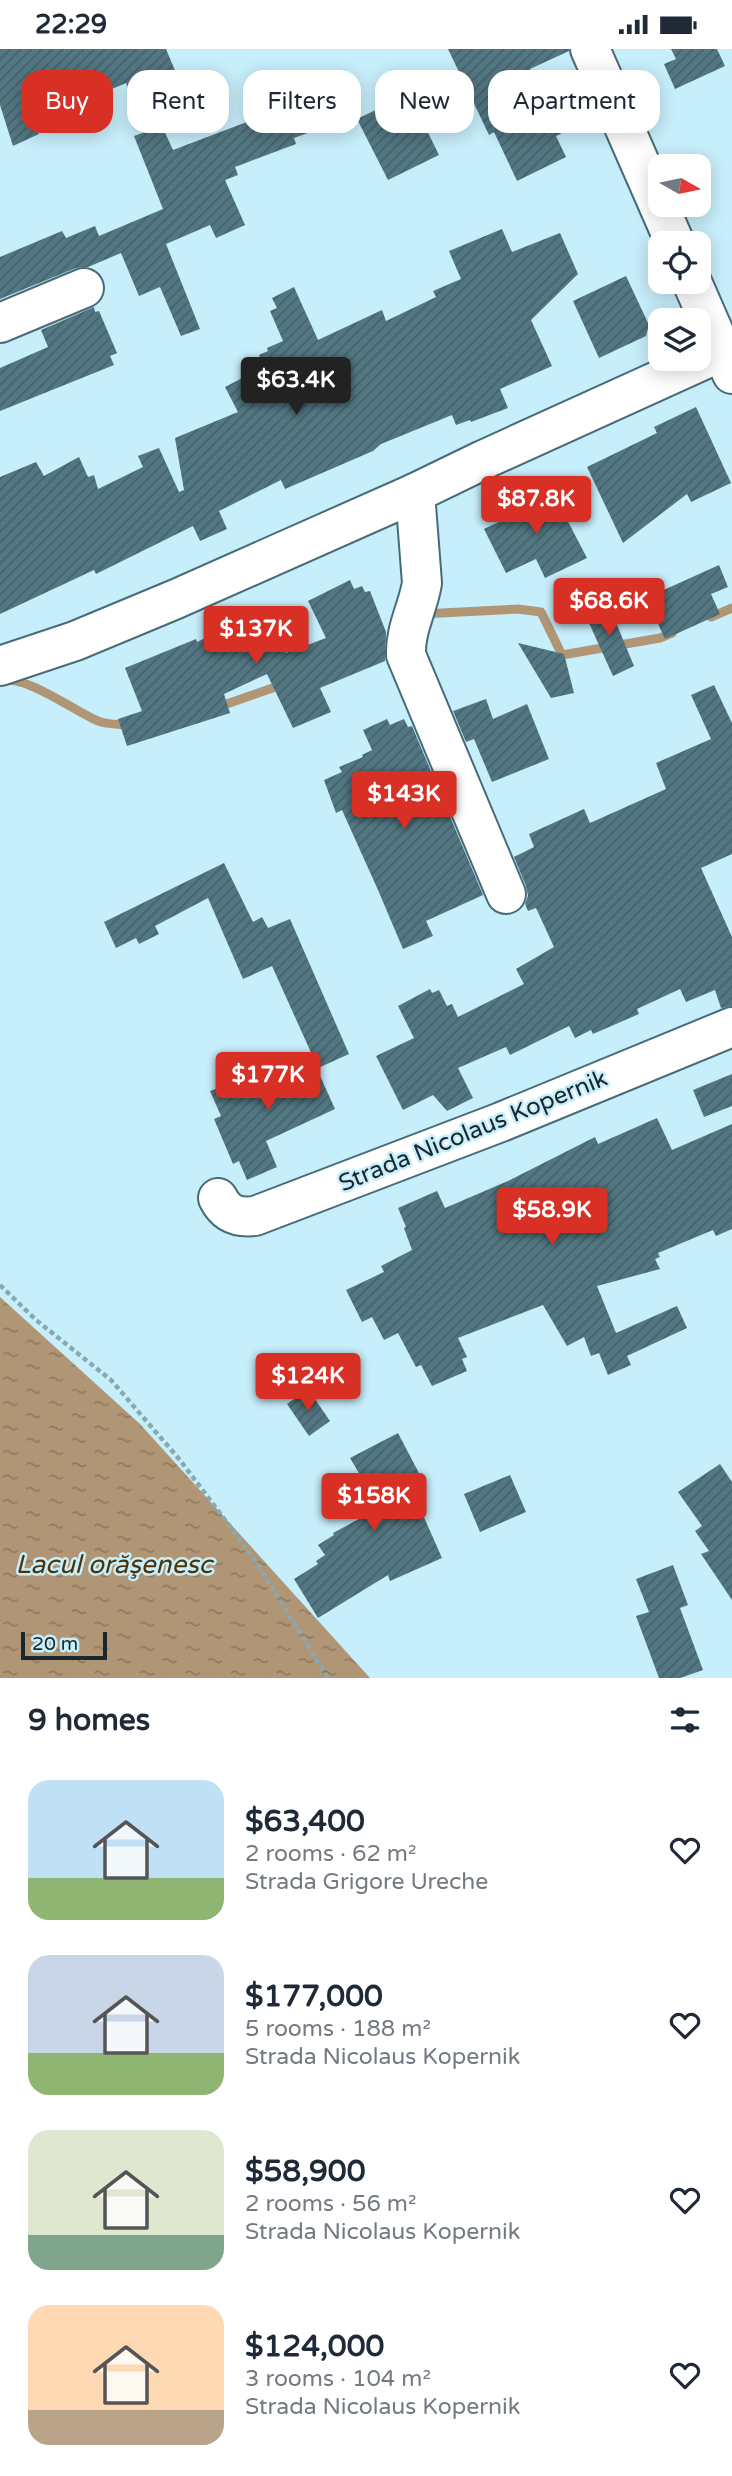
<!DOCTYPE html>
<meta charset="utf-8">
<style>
body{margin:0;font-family:"Varela Round",sans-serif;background:#f6f6f7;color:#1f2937;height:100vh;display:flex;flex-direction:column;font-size:26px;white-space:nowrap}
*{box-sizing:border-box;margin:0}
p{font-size:23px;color:#747a83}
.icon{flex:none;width:38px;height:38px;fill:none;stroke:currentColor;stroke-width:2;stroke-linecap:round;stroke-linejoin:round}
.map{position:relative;height:1629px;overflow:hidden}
.details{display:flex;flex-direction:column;background:#fff;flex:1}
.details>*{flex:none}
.hud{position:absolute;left:21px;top:21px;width:691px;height:63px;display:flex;gap:14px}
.needle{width:46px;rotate:99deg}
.controls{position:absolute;left:648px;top:105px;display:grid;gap:14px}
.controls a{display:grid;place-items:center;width:63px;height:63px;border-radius:14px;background:#fff;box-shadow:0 4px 18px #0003;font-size:35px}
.scale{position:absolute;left:21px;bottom:18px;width:86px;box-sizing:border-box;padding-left:7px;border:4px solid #19282c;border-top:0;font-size:19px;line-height:24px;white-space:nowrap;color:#19282c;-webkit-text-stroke:5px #c7eefb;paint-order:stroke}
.price{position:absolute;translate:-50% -60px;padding:0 16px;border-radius:7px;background:#d93025;color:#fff;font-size:23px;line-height:46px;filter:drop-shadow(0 2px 4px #0008)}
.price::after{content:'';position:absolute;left:50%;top:42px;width:21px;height:16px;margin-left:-10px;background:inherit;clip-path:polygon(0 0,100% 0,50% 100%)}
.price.on{background:#222;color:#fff}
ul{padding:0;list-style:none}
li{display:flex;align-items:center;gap:21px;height:175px;padding:0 28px}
li span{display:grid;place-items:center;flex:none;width:196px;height:140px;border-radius:21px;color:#555}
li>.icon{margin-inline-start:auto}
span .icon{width:84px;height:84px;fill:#fffc;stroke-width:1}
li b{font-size:30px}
h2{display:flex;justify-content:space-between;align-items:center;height:84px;padding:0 28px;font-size:30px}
.tag{padding:0 24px;border-radius:21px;background:#fff;box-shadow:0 4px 18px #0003;font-size:24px;line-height:63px}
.tag.on{background:#d93025;color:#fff}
.status{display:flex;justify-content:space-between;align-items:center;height:49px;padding:0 35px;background:#fff;direction:ltr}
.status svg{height:19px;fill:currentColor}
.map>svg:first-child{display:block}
.water{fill:url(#water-ripples)}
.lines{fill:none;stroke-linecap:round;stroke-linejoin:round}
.stream{stroke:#b19676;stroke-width:9}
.building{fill:url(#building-hatch)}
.minor-casing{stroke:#486c77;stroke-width:42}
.path{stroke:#89a8b2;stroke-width:4.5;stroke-dasharray:5 3.5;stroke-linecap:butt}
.minor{stroke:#fff;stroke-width:38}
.labels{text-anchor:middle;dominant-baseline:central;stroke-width:5;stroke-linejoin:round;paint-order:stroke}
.street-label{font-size:24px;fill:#19282c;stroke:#c7eefb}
.water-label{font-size:26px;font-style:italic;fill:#4e3208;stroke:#c7eefb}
</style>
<div class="status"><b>22:29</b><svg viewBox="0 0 49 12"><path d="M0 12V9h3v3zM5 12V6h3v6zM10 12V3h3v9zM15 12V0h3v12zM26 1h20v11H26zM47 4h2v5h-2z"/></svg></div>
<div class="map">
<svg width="732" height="1629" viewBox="0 0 732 1629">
<defs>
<pattern id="water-ripples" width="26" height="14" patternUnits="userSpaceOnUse" patternTransform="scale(1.75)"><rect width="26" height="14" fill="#b19676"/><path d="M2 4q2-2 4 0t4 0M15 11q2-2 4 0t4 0" fill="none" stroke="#8f7a61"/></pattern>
<pattern id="building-hatch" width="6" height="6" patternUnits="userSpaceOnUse" patternTransform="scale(1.75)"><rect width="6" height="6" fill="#537782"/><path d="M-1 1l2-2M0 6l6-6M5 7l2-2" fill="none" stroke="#44626b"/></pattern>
</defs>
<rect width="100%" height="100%" fill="#c7eefb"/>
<polygon class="water" points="0,1248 140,1375 370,1629 0,1629"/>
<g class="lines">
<g class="stream">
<polyline points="422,565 518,560 541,563 562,606 660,589 672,584"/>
<polyline points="711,568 732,559"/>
<path d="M4,632c22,-6 72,31 94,40 9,4 22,3 32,4"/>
<polyline points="218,658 284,635"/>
</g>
</g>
<g class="building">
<polygon points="0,0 166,0 179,31 167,42 174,54 141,72 126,34 77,55 70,40 26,58 39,85 13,97 0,56"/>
<polygon points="448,0 569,0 569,2 530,20 561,85 556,87 566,108 517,132 494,83 489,86"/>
<polygon points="671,0 717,0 725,17 675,40 664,15 676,10"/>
<polygon points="347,35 347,43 356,66 294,89 296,95 235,118 238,126 225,131 245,176 216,189 210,176 166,195 200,280 181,287 160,238 139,247 121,204 88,218 76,219 0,250 0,208 62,182 66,189 95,177 99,187 163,160 134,87 162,77 173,101"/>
<polygon points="409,45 439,106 388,131 357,70"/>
<polygon points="502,180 512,203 560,184 578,225 531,271 552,317 500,340 508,359 471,373 470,371 456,376 452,366 381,395 373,402 285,440 281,431 219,462 227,480 200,492 193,477 96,525 94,521 0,565 0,428 36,413 44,427 79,408 88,428 94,426 98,440 143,418 138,407 159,399 179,443 184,441 175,389 238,363 225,338 264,318 259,306 268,302 267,299 283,292 270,262 277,259 272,249 294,238 318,291 382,261 386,272 436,248 433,242 461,230 449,202"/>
<polygon points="626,227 649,276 646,287 599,309 573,252"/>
<polygon points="94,258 95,263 99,262 117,304 110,307 114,316 0,362 0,319 48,298 41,281"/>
<polygon points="696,358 731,434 691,453 687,445 623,494 587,418 657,384 654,378"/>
<polygon points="550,438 587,509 545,529 536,510 506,524 484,480 505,470 501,461"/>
<polygon points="719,516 728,538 711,545 720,565 665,590 646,549"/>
<polygon points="350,531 354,540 362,537 365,543 370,542 386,583 385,612 320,639 331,663 293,679 267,625 224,645 230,664 127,697 118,670 142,662 125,619 196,590 197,593 264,560 286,604 326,589 308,552"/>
<polygon points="607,552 634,617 613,627 584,563"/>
<polygon points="518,594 564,605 574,644 551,649"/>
<polygon points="714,636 732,674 732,805 701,819 732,888 732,957 721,959 715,941 686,953 680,940 637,960 639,965 593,985 591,981 575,989 569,977 510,1006 506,998 458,1019 473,1049 447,1062 433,1046 403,1061 376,1007 414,989 398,957 430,940 432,944 439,941 447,957 452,955 458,968 524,935 516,920 554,898 536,859 528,862 525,855 528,847 526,837 514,808 534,798 529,785 584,760 590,774 666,740 656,714 711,690 691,646"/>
<polygon points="486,650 493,670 527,655 549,710 492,733 474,690 466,693 453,662"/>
<polygon points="387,670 390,676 404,670 408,678 412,677 483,846 426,872 433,887 403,900 378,841 342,761 336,764 324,731 342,723 339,718 363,708 362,706 372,701 363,681"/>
<polygon points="224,814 253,873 262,868 268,879 290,870 349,1005 318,1019 272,917 243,930 208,849 155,877 159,885 139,895 136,889 116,899 104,873"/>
<polygon points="311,1007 335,1060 266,1092 277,1118 247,1131 239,1112 233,1115 214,1070 221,1067 210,1042 254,1025 258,1033"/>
<polygon points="732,1025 732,1057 704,1068 693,1041"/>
<polygon points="657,1069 672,1101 732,1075 732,1180 716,1187 713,1181 658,1204 660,1208 655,1210 660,1220 597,1237 616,1284 677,1257 687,1279 627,1307 631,1316 608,1326 599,1304 591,1307 584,1288 567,1297 543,1256 458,1289 467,1308 462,1310 467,1322 432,1337 421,1316 416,1318 398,1284 384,1291 372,1268 362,1273 346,1241 384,1223 381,1217 412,1201 404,1179 406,1178 398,1159 437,1142 445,1159 508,1132 595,1088 598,1095"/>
<polygon points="308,1340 330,1372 309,1387 287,1355"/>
<polygon points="398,1384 420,1426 408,1432 442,1509 390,1532 388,1526 318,1569 294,1530 318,1515 316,1512 325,1506 318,1496 334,1486 333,1484 372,1463 357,1433 363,1431 350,1409"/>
<polygon points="720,1415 732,1433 732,1551 701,1505 709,1502 695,1482 702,1477 678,1443"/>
<polygon points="510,1426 526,1463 480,1483 464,1445"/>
<polygon points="673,1516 688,1556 680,1559 703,1621 680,1629 659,1629 636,1567 649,1563 636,1530"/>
</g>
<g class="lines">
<g class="minor-casing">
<g id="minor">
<polyline points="590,0 675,194"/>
<polyline points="692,233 732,325"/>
<polyline points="0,274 84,239"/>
<path d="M415,444l7,90c-4,25 -17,46 -16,72l100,239"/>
<polyline points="0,617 75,592 176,550 415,444 483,411 732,298"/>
<path d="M218,1149c8,16 19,20 37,18l246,-94 231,-95"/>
</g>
</g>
<polyline class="path" points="0,1236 36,1271 111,1331 180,1411 252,1507 328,1629"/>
<use href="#minor" class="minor"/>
</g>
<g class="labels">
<g class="street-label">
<text transform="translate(473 1082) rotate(-22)">Strada Nicolaus Kopernik</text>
</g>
<g class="water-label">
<text x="114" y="1515">Lacul orăşenesc</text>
</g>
</g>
</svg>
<div class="controls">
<a><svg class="needle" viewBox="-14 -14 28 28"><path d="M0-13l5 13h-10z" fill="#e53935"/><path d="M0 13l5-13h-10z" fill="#747a83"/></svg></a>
<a><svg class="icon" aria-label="locate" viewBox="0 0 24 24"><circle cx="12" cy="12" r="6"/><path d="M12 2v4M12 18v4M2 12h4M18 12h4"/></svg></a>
<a><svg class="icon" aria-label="layers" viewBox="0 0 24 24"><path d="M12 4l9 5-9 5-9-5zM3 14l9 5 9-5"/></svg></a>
</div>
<div class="scale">20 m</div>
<b class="price on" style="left:296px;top:368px">$63.4K</b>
<b class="price" style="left:536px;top:487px">$87.8K</b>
<b class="price" style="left:609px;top:589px">$68.6K</b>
<b class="price" style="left:256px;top:617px">$137K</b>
<b class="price" style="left:404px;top:782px">$143K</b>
<b class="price" style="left:268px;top:1063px">$177K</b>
<b class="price" style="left:552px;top:1198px">$58.9K</b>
<b class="price" style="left:308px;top:1364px">$124K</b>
<b class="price" style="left:374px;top:1484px">$158K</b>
<div class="hud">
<a class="tag on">Buy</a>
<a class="tag">Rent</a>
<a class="tag">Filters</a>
<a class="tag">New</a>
<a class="tag">Apartment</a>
</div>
</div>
<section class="details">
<h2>9 homes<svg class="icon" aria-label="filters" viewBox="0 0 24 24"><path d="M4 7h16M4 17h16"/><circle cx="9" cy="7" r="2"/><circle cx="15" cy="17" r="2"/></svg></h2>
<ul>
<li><span style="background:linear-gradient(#bfe0f5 70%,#8fb573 0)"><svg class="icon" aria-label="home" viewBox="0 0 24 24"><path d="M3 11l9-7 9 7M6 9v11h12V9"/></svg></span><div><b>$63,400</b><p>2 rooms · 62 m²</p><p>Strada Grigore Ureche</p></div><svg class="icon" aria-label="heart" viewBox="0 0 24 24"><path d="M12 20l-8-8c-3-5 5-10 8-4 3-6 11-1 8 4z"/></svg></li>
<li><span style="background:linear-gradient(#c9d6e8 70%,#8fb573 0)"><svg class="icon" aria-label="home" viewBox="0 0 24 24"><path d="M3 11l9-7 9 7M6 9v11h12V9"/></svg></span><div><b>$177,000</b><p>5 rooms · 188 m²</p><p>Strada Nicolaus Kopernik</p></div><svg class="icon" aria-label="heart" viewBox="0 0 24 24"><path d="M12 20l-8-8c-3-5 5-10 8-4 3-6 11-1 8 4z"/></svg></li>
<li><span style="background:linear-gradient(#dfe7d0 75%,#7fa58c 0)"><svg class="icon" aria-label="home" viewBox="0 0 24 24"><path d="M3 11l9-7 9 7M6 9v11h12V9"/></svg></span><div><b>$58,900</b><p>2 rooms · 56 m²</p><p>Strada Nicolaus Kopernik</p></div><svg class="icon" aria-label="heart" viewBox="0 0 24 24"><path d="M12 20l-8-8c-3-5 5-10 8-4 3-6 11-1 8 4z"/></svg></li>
<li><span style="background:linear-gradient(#ffd9b3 75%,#b9a48a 0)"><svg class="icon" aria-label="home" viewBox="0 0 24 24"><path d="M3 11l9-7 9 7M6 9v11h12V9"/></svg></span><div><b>$124,000</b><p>3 rooms · 104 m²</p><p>Strada Nicolaus Kopernik</p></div><svg class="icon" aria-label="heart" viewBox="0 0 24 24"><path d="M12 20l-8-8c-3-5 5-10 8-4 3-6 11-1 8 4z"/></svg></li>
</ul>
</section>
